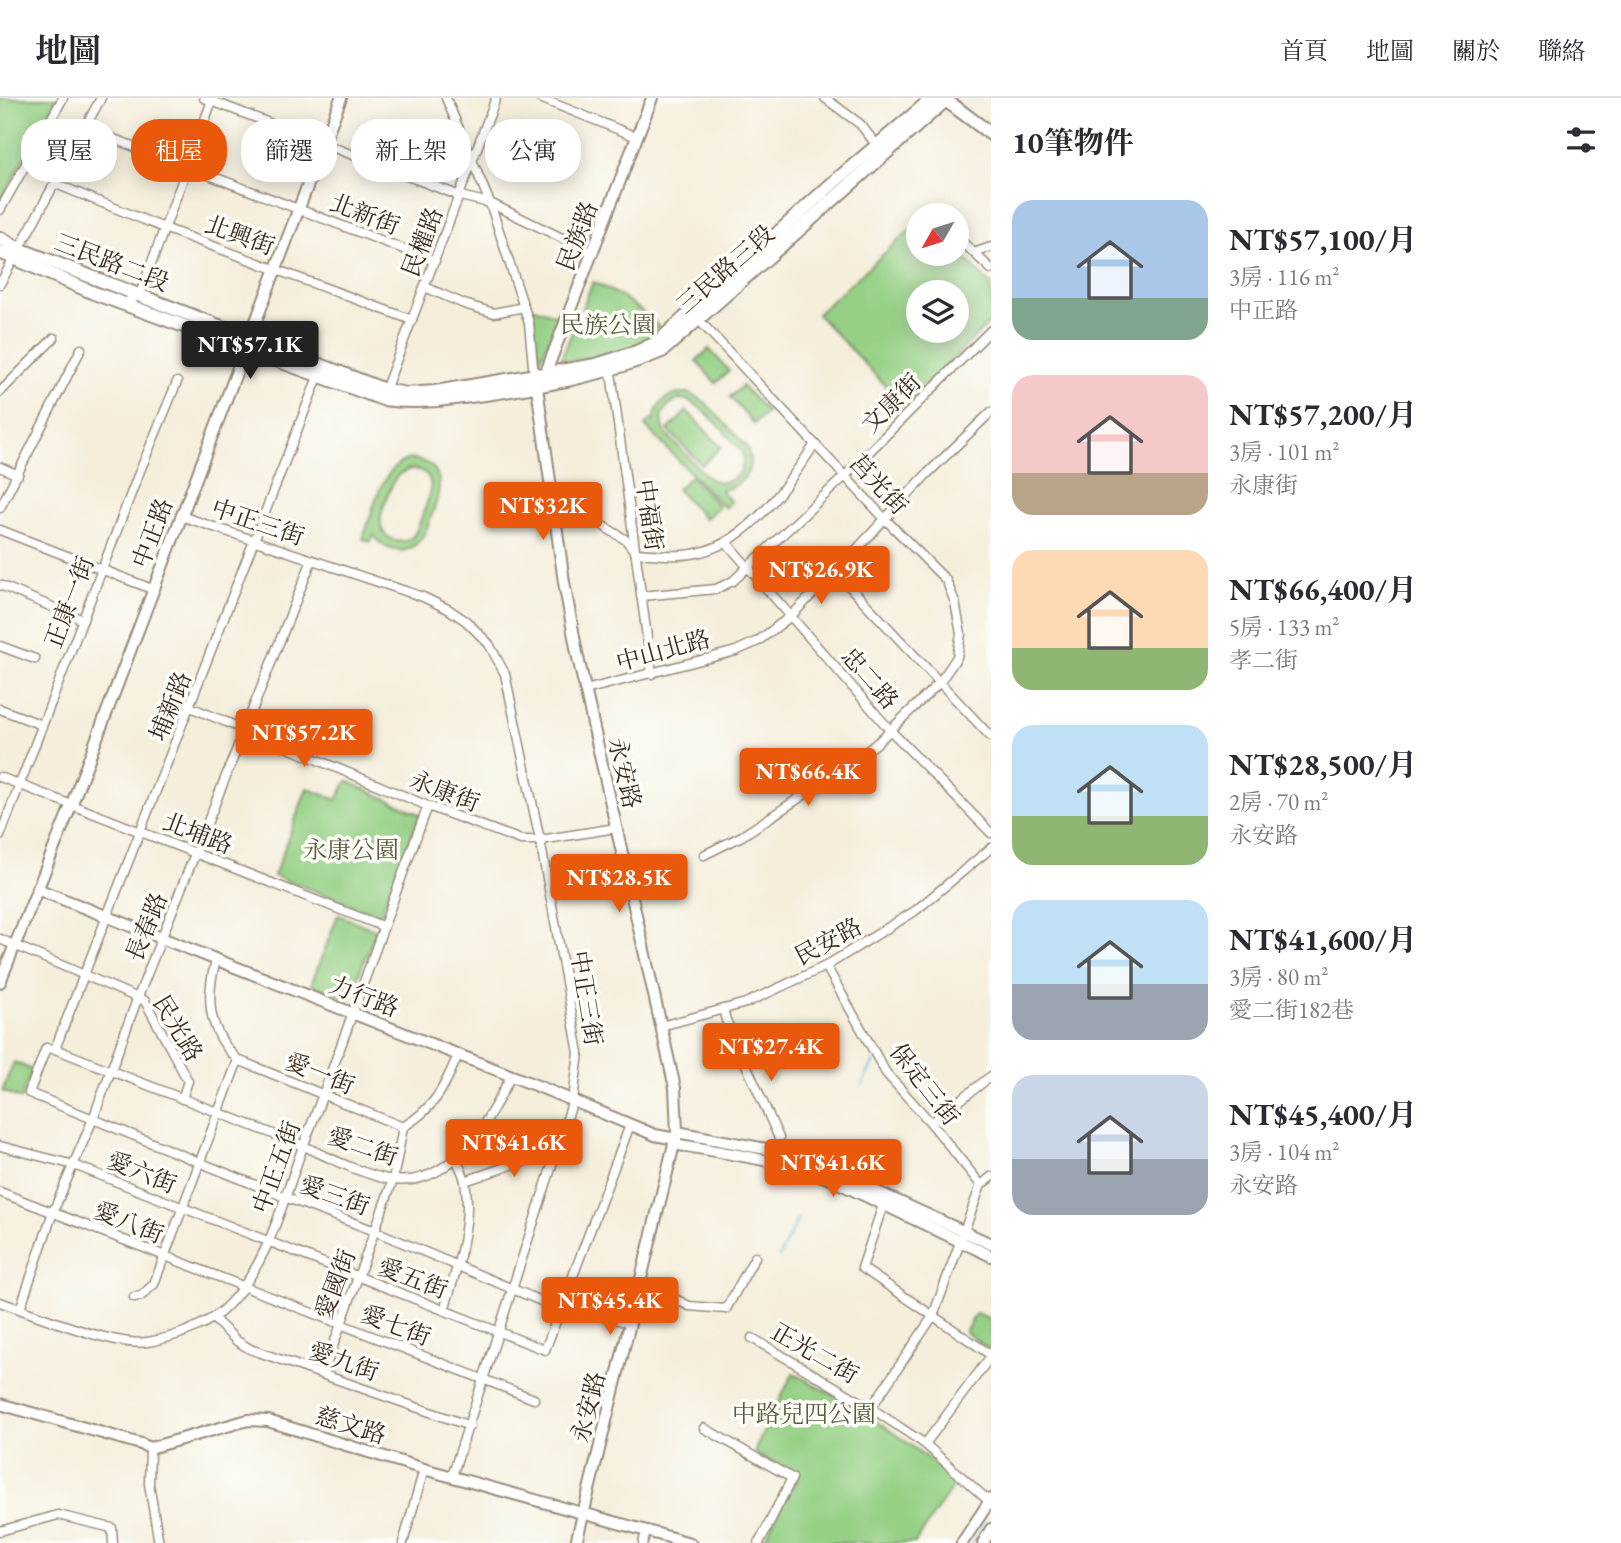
<!DOCTYPE html>
<html lang="zh-TW">
<meta charset="utf-8">
<style>
body{margin:0;font-family:"EB Garamond","Noto Serif TC",serif;background:#f2f2f3;color:#2b2b33;height:100vh;display:flex;flex-direction:column;font-size:26px;white-space:nowrap}
*{box-sizing:border-box;margin:0}
p{font-size:23px;color:#7c7c81}
.icon{flex:none;width:38px;height:38px;fill:none;stroke:currentColor;stroke-width:2;stroke-linecap:round;stroke-linejoin:round}
.map{position:relative;flex:1;overflow:hidden}
.details{display:flex;flex-direction:column;background:#fff;width:630px}
.details>*{flex:none}
.banner{position:absolute;left:21px;top:21px;width:665px;height:63px;display:flex;gap:14px}
.needle{width:46px;rotate:231deg}
.buttons{position:absolute;left:906px;top:105px;display:grid;gap:14px}
.buttons a{display:grid;place-items:center;width:63px;height:63px;border-radius:50%;background:#fff;box-shadow:0 4px 18px #0003;font-size:35px}
.price{position:absolute;translate:-50% -60px;padding:0 16px;border-radius:7px;background:#ea580c;color:#fff;font-size:23px;line-height:46px;filter:drop-shadow(0 2px 4px #0008)}
.price::after{content:'';position:absolute;left:50%;top:42px;width:21px;height:16px;margin-left:-10px;background:inherit;clip-path:polygon(0 0,100% 0,50% 100%)}
.price.active{background:#222;color:#fff}
ul{padding:0;list-style:none}
li{display:flex;align-items:center;gap:21px;height:175px;padding:0 21px}
li span{display:grid;place-items:center;flex:none;width:196px;height:140px;border-radius:21px;color:#555}
li>.icon{margin-inline-start:auto}
span .icon{width:84px;height:84px;fill:#fffc;stroke-width:1}
li b{font-size:30px}
h2{display:flex;justify-content:space-between;align-items:center;height:84px;padding:0 21px;font-size:30px}
.chip{padding:0 24px;border-radius:28px;background:#fff;box-shadow:0 4px 18px #0003;font-size:24px;line-height:63px}
.chip.active{background:#ea580c;color:#fff}
header{display:flex;align-items:center;gap:42px;box-sizing:border-box;height:98px;padding:0 35px;background:#fff;border-bottom:2px solid #e1e1e2}
header strong{font-size:33px}
nav{display:flex;gap:38px;margin-inline-start:auto;font-size:24px}
main{display:flex;flex:1;min-height:0}
.map>svg:first-child{display:block}
.green{fill:#95d085;stroke:#687d52;stroke-width:2;fill-rule:evenodd}
.lines{fill:none;stroke-linecap:round;stroke-linejoin:round}
.stream{stroke:#65bee2;stroke-width:2}
.street-casing{stroke:#988c7c;stroke-width:11}
.secondary-casing{stroke:#988c7c;stroke-width:14}
.primary-casing{stroke:#988c7c;stroke-width:16}
.street{stroke:#fff;stroke-width:8}
.secondary{stroke:#fff;stroke-width:10}
.primary{stroke:#fff;stroke-width:12}
.labels{text-anchor:middle;dominant-baseline:central;stroke-width:7;stroke-linejoin:round;paint-order:stroke}
.street-label{font-size:24px;fill:#3b2a1e;stroke:#fdfcf7}
.park-label{font-size:24px;fill:#565c3d;stroke:#fdfcf7}
</style>
<header>
<strong>地圖</strong>
<nav><a>首頁</a><a>地圖</a><a>關於</a><a>聯絡</a></nav>
</header>
<main>
<div class="map">
<svg width="991" height="1445" viewBox="0 0 991 1445">
<rect width="100%" height="100%" fill="#fdfcf7"/>
<filter id="ink" filterUnits="userSpaceOnUse"><feTurbulence type="fractalNoise" baseFrequency=".0143" numOctaves="2"/><feDisplacementMap in="SourceGraphic" scale="14" xChannelSelector="R" yChannelSelector="G"/><feConvolveMatrix kernelMatrix="1 2 1 2 8 2 1 2 1" color-interpolation-filters="sRGB"/></filter>
<filter id="wash" filterUnits="userSpaceOnUse"><feTurbulence type="fractalNoise" baseFrequency=".00686" numOctaves="4" result="noise"/><feDisplacementMap in="SourceGraphic" scale="28" xChannelSelector="R" yChannelSelector="G"/><feGaussianBlur stdDeviation="1.57" result="paint"/><feColorMatrix in="noise" values="0 0 0 0 0 0 0 0 0 0 0 0 0 0 0 0 0 1.4 0 .05"/><feComposite in="paint" operator="in"/></filter>
<g filter="url(#wash)">
<rect width="100%" height="100%" fill="#f4eedb"/>
<g class="green">
<polygon points="0,0 57,0 0,104"/>
<path d="M919,124v32h38v-4l34,35v36l-86,85 -88,-92zM919,194h38v39h-38z"/>
<path d="M593,184c27,12 49,26 69,49 -32,22 -64,27 -102,30z"/>
<polygon points="532,209 558,218 539,265"/>
<polygon points="709,251 729,273 716,285 696,263"/>
<polygon points="742,288 767,314 754,326 730,299"/>
<path d="M689,295l16,9 41,44c11,22 -2,40 -25,44l10,12 -6,6 -80,-82 7,-7 2,2c3,-20 16,-29 35,-28zM679,301c21,-1 48,37 62,51 9,23 -13,40 -33,28l-43,-45 -4,-17 7,-10z"/>
<polygon points="687,313 721,349 702,367 668,332"/>
<path d="M411,361c37,4 30,33 20,58 -3,8 -6,18 -12,24 -13,16 -36,10 -45,-6l-4,7 -7,-3c9,-25 18,-75 48,-80zM409,371c31,0 22,26 14,44 -3,8 -5,19 -12,25 -6,4 -14,5 -20,1 -22,-11 -3,-43 3,-59l4,-5z"/>
<polygon points="691,378 719,408 705,421 677,391"/>
<polygon points="347,683 420,716 380,817 274,778 307,690 337,702"/>
<polygon points="338,817 376,832 349,902 311,887"/>
<polygon points="14,964 32,972 21,1001 2,993"/>
<polygon points="976,1215 991,1221 991,1253 965,1234"/>
<path d="M793,1275c59,31 113,64 163,109l-41,61h-153l37,-68 -43,-20 -1,-5z"/>
</g>
<g class="lines">
<g class="stream">
<polyline points="862,987 874,963"/>
<polyline points="779,1159 798,1121"/>
<polyline points="972,1445 986,1423"/>
</g>
</g>
</g>
<g filter="url(#ink)">
<g class="lines">
<g class="street-casing">
<g id="street">
<polyline points="204,0 460,98 490,105 593,155"/>
<polyline points="446,0 490,105 529,225 534,279"/>
<polyline points="540,0 637,39"/>
<polyline points="825,0 860,26 879,50"/>
<polyline points="85,30 435,163"/>
<polyline points="56,86 164,130 412,222"/>
<polyline points="0,112 63,0"/>
<polyline points="923,116 930,117"/>
<polyline points="957,139 991,171"/>
<polyline points="974,155 991,149"/>
<polyline points="0,186 101,0"/>
<polyline points="425,189 464,206 494,215 524,209"/>
<polyline points="124,206 140,196 213,0"/>
<polyline points="696,219 885,421 946,482 955,504 961,536 957,559 940,584 877,645 849,667 742,738 704,757"/>
<polyline points="610,267 652,576"/>
<polyline points="0,294 54,240"/>
<polyline points="384,295 496,0"/>
<polyline points="0,369 18,377"/>
<polyline points="0,410 81,251"/>
<polyline points="181,418 423,499 448,511 466,523 489,546 505,576 540,742 579,955 573,1002 452,1378"/>
<path d="M605,429l21,13 10,13c21,1 44,5 65,-1 50,-12 87,-68 114,-108"/>
<polyline points="0,432 152,491"/>
<polyline points="726,444 890,632 991,735"/>
<polyline points="835,473 991,639"/>
<polyline points="0,487 83,522"/>
<polyline points="641,498 716,491 733,483 845,378 991,232"/>
<polyline points="0,548 35,561"/>
<polyline points="585,592 736,553 758,543 791,518 856,452 926,377 991,314"/>
<polyline points="190,609 428,708 521,742 540,742 616,730"/>
<polyline points="0,611 42,627"/>
<polyline points="0,679 382,828"/>
<polyline points="0,738 137,380 177,284"/>
<polyline points="0,841 145,903 188,983 182,1001"/>
<path d="M216,862c-11,39 -8,71 22,100l165,67c32,-19 41,-39 55,-72"/>
<polyline points="826,868 886,975 931,1025 981,1087"/>
<polyline points="723,911 726,922 779,1040 777,1057"/>
<polyline points="661,928 746,905 826,868 915,813 991,750"/>
<polyline points="55,951 318,279"/>
<path d="M511,978c-22,43 -58,111 -117,104 -26,-3 -67,-23 -90,-34l-249,-97 -9,-1 -17,45 256,104 90,34 185,78 13,5 14,-2 43,11"/>
<polyline points="931,1025 991,978"/>
<polyline points="0,1048 74,1067 545,1252 630,1027"/>
<polyline points="465,1083 517,1065 555,1056"/>
<polyline points="0,1094 534,1301"/>
<polyline points="884,1104 862,1170 991,1257"/>
<polyline points="640,1183 689,1208 726,1211 755,1159"/>
<polyline points="134,1199 141,1198 154,1186 238,962"/>
<path d="M0,1204c32,11 117,46 147,40 26,-4 63,-17 81,-37 42,-43 55,-106 76,-161 44,-112 81,-226 124,-338"/>
<polyline points="20,1211 53,1114 93,1021 138,899 312,462"/>
<path d="M444,1212c12,-38 29,-88 21,-128 -1,-8 -6,-17 -10,-25"/>
<polyline points="213,1220 237,1243 250,1251 470,1328"/>
<polyline points="752,1240 871,1310 925,1346 991,1405"/>
<polyline points="323,1276 393,1082 403,1029"/>
<polyline points="871,1310 933,1218 981,1087 991,1079"/>
<polyline points="704,1330 792,1380 759,1445"/>
<polyline points="925,1346 991,1258"/>
<polyline points="150,1350 149,1386 159,1445"/>
<polyline points="0,1433 58,1417 112,1430 113,1445"/>
<polyline points="403,1445 424,1371"/>
<polyline points="643,1445 646,1434"/>
</g>
</g>
<g class="secondary-casing">
<g id="secondary">
<polyline points="37,791 540,989 655,1037 676,1041"/>
<polyline points="0,884 71,708 341,0"/>
<polyline points="677,1034 777,1053 806,1061 991,1146"/>
<path d="M674,1046c52,9 104,16 154,34l163,78"/>
<polyline points="0,1306 141,1346 150,1350 248,1322 268,1323 424,1371 690,1445"/>
<polyline points="576,1445 677,1034 675,990 577,555 564,484 537,289 546,274 652,0"/>
<polyline points="962,1445 991,1401"/>
<polyline points="983,1445 991,1431"/>
</g>
</g>
<g class="primary-casing">
<g id="primary">
<polyline points="943,0 991,36"/>
<polyline points="0,140 19,151 385,292 407,296 435,294 596,267 637,254 658,244 834,84 933,0"/>
<path d="M0,154l94,41 289,106c34,5 67,0 102,-5 61,-9 120,-19 177,-43l286,-253"/>
</g>
</g>
<use href="#street" class="street"/>
<use href="#secondary" class="secondary"/>
<use href="#primary" class="primary"/>
</g>
</g>
<g class="labels">
<g class="street-label">
<text transform="translate(365 116) rotate(21)">北新街</text>
<text transform="translate(240 137) rotate(20)">北興街</text>
<text transform="translate(577 138) rotate(-69)">民族路</text>
<text transform="translate(422 144) rotate(-69)">民權路</text>
<text transform="translate(112 164) rotate(21)">三民路二段</text>
<text transform="translate(725 171) rotate(-41)">三民路三段</text>
<text transform="translate(891 305) rotate(-45)">文康街</text>
<text transform="translate(879 386) rotate(47)">莒光街</text>
<text transform="translate(650 417) rotate(82)">中福街</text>
<text transform="translate(258 424) rotate(19)">中正三街</text>
<text transform="translate(152 435) rotate(-69)">中正路</text>
<text transform="translate(69 504) rotate(-69)">正康一街</text>
<text transform="translate(663 552) rotate(-15)">中山北路</text>
<text transform="translate(870 580) rotate(49)">忠二路</text>
<text transform="translate(170 608) rotate(-68)">埔新路</text>
<text transform="translate(625 675) rotate(77)">永安路</text>
<text transform="translate(445 693) rotate(21)">永康街</text>
<text transform="translate(198 735) rotate(21)">北埔路</text>
<text transform="translate(146 829) rotate(-68)">長春路</text>
<text transform="translate(828 843) rotate(-28)">民安路</text>
<text transform="translate(364 898) rotate(21)">力行路</text>
<text transform="translate(587 900) rotate(81)">中正三街</text>
<text transform="translate(178 930) rotate(59)">民光路</text>
<text transform="translate(320 975) rotate(22)">愛一街</text>
<text transform="translate(925 986) rotate(52)">保定三街</text>
<text transform="translate(363 1048) rotate(19)">愛二街</text>
<text transform="translate(276 1069) rotate(-70)">中正五街</text>
<text transform="translate(142 1074) rotate(22)">愛六街</text>
<text transform="translate(335 1097) rotate(20)">愛三街</text>
<text transform="translate(129 1124) rotate(22)">愛八街</text>
<text transform="translate(413 1180) rotate(21)">愛五街</text>
<text transform="translate(335 1186) rotate(-69)">愛國街</text>
<text transform="translate(396 1227) rotate(21)">愛七街</text>
<text transform="translate(815 1255) rotate(30)">正光二街</text>
<text transform="translate(344 1263) rotate(19)">愛九街</text>
<text transform="translate(588 1309) rotate(-76)">永安路</text>
<text transform="translate(351 1327) rotate(17)">慈文路</text>
</g>
<g class="park-label">
<text x="608" y="226">民族公園</text>
<text x="351" y="751">永康公園</text>
<text x="804" y="1315">中路兒四公園</text>
</g>
</g>
</svg>
<div class="buttons">
<a><svg class="needle" viewBox="-14 -14 28 28"><path d="M0-13l5 13h-10z" fill="#e53935"/><path d="M0 13l5-13h-10z" fill="#7c7c81"/></svg></a>
<a><svg class="icon" aria-label="layers" viewBox="0 0 24 24"><path d="M12 4l9 5-9 5-9-5zM3 14l9 5 9-5"/></svg></a>
</div>
<b class="price active" style="left:250px;top:283px">NT$57.1K</b>
<b class="price" style="left:543px;top:444px">NT$32K</b>
<b class="price" style="left:821px;top:508px">NT$26.9K</b>
<b class="price" style="left:304px;top:671px">NT$57.2K</b>
<b class="price" style="left:808px;top:710px">NT$66.4K</b>
<b class="price" style="left:619px;top:816px">NT$28.5K</b>
<b class="price" style="left:771px;top:985px">NT$27.4K</b>
<b class="price" style="left:514px;top:1081px">NT$41.6K</b>
<b class="price" style="left:833px;top:1101px">NT$41.6K</b>
<b class="price" style="left:610px;top:1239px">NT$45.4K</b>
<div class="banner">
<a class="chip">買屋</a>
<a class="chip active">租屋</a>
<a class="chip">篩選</a>
<a class="chip">新上架</a>
<a class="chip">公寓</a>
</div>
</div>
<section class="details">
<h2>10筆物件<svg class="icon" aria-label="filters" viewBox="0 0 24 24"><path d="M4 7h16M4 17h16"/><circle cx="9" cy="7" r="2"/><circle cx="15" cy="17" r="2"/></svg></h2>
<ul>
<li><span style="background:linear-gradient(#a9c7e8 70%,#7fa58c 0)"><svg class="icon" aria-label="home" viewBox="0 0 24 24"><path d="M3 11l9-7 9 7M6 9v11h12V9"/></svg></span><div><b>NT$57,100/月</b><p>3房 · 116 m²</p><p>中正路</p></div></li>
<li><span style="background:linear-gradient(#f6c9c9 70%,#b9a48a 0)"><svg class="icon" aria-label="home" viewBox="0 0 24 24"><path d="M3 11l9-7 9 7M6 9v11h12V9"/></svg></span><div><b>NT$57,200/月</b><p>3房 · 101 m²</p><p>永康街</p></div></li>
<li><span style="background:linear-gradient(#ffd9b3 70%,#8fb573 0)"><svg class="icon" aria-label="home" viewBox="0 0 24 24"><path d="M3 11l9-7 9 7M6 9v11h12V9"/></svg></span><div><b>NT$66,400/月</b><p>5房 · 133 m²</p><p>孝二街</p></div></li>
<li><span style="background:linear-gradient(#bfe0f5 65%,#8fb573 0)"><svg class="icon" aria-label="home" viewBox="0 0 24 24"><path d="M3 11l9-7 9 7M6 9v11h12V9"/></svg></span><div><b>NT$28,500/月</b><p>2房 · 70 m²</p><p>永安路</p></div></li>
<li><span style="background:linear-gradient(#bfe0f5 60%,#9aa5b1 0)"><svg class="icon" aria-label="home" viewBox="0 0 24 24"><path d="M3 11l9-7 9 7M6 9v11h12V9"/></svg></span><div><b>NT$41,600/月</b><p>3房 · 80 m²</p><p>愛二街182巷</p></div></li>
<li><span style="background:linear-gradient(#c9d6e8 60%,#9aa5b1 0)"><svg class="icon" aria-label="home" viewBox="0 0 24 24"><path d="M3 11l9-7 9 7M6 9v11h12V9"/></svg></span><div><b>NT$45,400/月</b><p>3房 · 104 m²</p><p>永安路</p></div></li>
</ul>
</section>
</main>
